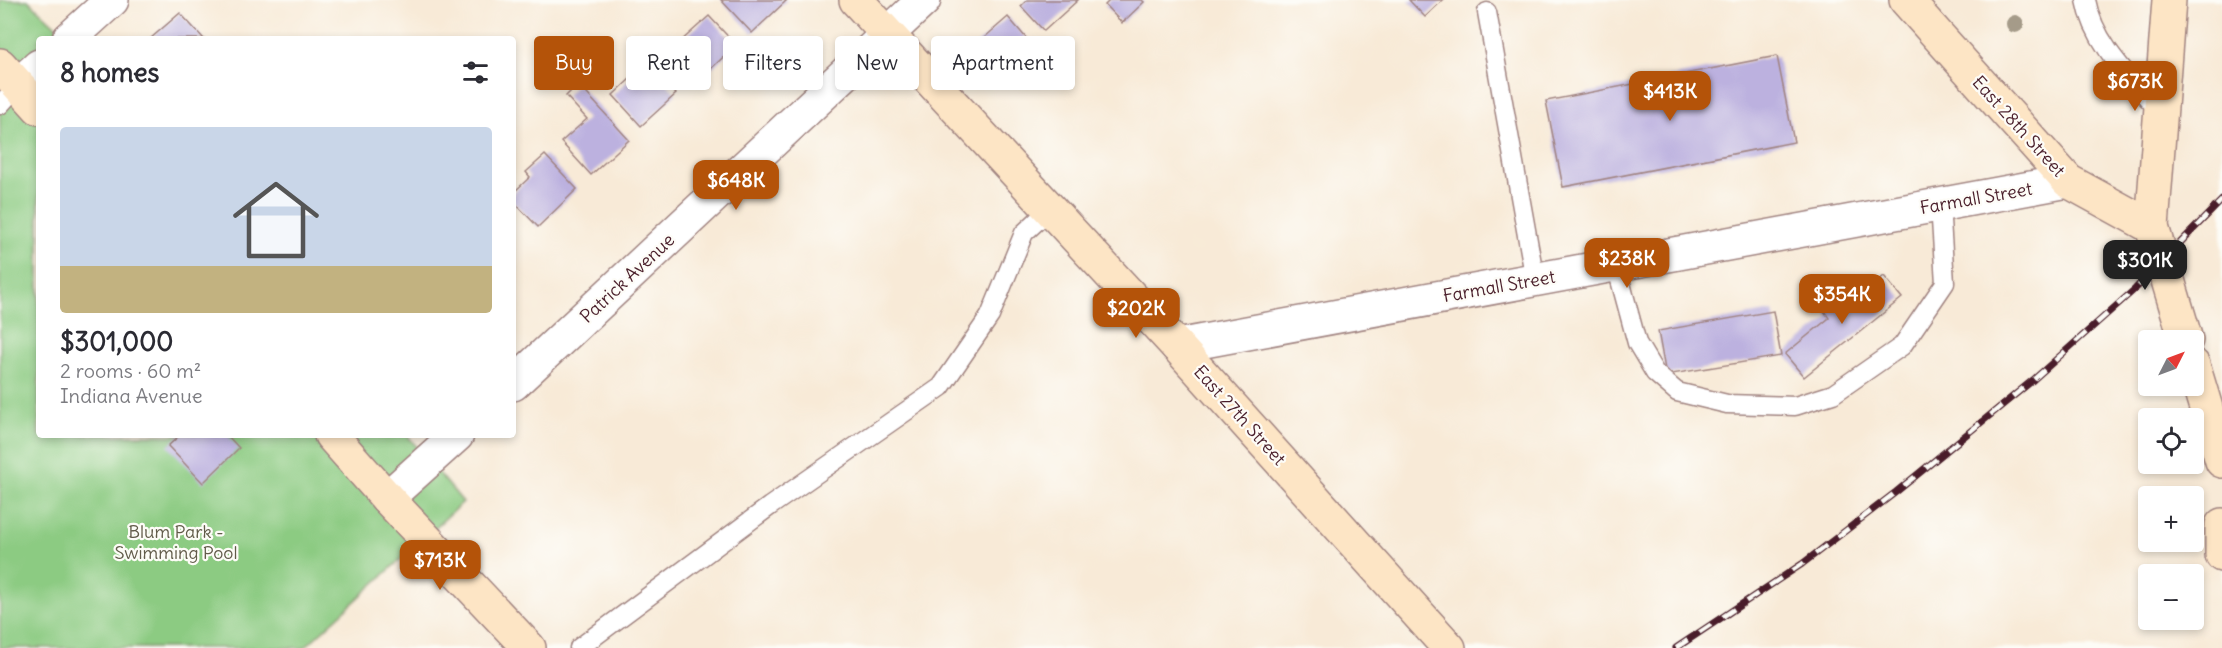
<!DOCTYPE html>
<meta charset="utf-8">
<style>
body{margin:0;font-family:Delius,sans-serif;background:#f2f2f3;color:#2b2b33;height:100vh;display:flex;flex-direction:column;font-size:22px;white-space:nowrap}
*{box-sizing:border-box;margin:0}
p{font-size:20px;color:#7c7c81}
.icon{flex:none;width:33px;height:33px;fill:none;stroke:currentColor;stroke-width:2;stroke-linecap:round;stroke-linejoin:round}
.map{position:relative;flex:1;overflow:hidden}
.details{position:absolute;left:36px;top:36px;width:480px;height:402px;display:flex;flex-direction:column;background:#fff;border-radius:6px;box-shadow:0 3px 9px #0003}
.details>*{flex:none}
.top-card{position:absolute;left:534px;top:36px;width:570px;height:54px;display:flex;gap:12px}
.needle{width:39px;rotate:48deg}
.fabs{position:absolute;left:2138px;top:330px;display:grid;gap:12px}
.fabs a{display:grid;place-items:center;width:66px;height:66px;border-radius:6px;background:#fff;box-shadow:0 3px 9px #0003;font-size:30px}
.price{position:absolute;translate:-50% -51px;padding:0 14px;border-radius:12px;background:#b45309;color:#fff;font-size:20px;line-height:39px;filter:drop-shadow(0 2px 3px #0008)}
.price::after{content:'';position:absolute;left:50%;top:36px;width:18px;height:14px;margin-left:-9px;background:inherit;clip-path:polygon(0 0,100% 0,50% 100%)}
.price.active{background:#222;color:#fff}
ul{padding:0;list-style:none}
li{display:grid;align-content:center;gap:12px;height:318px;padding:0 24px}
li+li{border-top:2px solid #e1e1e2}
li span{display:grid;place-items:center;height:186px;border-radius:6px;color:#555}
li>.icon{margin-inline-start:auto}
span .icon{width:108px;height:108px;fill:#fffc;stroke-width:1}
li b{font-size:26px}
h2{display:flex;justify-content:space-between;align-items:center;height:72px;padding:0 24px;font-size:26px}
.pill{padding:0 21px;border-radius:6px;background:#fff;box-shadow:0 3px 9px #0003;font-size:21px;line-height:54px}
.pill.active{background:#b45309;color:#fff}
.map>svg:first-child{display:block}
.green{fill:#8ccb82;stroke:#6b7556;stroke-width:1.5}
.building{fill:#bcb1df}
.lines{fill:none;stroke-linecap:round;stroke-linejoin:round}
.lane-casing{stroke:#a18481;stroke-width:21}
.street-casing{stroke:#a18481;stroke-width:36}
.secondary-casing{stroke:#a18481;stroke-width:36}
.lane{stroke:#fff;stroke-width:18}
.street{stroke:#fff;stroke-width:33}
.secondary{stroke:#fde5c5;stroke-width:33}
.rail-casing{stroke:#4a1f2b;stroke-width:7}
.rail{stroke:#fdfcf7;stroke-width:4.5;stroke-dasharray:14;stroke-linecap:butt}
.tree{fill:#a59b89}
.labels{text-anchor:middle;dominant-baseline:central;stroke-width:4.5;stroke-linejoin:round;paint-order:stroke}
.street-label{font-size:18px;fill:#4a1f2b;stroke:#fdfcf7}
.park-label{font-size:18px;fill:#615b49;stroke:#fdfcf7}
</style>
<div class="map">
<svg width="2222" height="648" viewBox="0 0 2222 648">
<rect width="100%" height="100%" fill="#fdfcf7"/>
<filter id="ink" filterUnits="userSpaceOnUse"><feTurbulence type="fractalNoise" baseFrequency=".0167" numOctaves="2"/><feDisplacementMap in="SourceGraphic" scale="12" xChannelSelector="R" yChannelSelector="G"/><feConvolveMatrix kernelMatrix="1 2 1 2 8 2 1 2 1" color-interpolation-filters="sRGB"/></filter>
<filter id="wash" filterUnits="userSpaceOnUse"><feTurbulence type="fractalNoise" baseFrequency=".008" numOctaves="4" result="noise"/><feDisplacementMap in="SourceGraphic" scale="24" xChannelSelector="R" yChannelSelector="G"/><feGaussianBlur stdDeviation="1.35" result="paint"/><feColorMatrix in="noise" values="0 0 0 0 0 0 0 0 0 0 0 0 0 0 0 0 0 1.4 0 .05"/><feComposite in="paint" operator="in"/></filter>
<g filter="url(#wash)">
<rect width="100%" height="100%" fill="#f8ead7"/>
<polygon class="green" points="0,0 28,0 70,39 39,39 39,435 407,435 463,502 304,648 0,648"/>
<g id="blocks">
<g class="building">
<polygon points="721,0 787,0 752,33"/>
<polygon points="1027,0 1078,0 1044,31 1021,6"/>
<polygon points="1110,0 1142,0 1144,2 1122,23 1105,5"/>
<polygon points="1409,0 1443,0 1425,17"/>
<polygon points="180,13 204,39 150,39"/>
<polygon points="709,16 736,45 698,81 670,51"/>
<polygon points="1008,17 1033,46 994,79 970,50"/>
<polygon points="1777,56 1794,142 1563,187 1546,101"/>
<polygon points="648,62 676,94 641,126 613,95"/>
<polygon points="578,84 629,140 591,175 561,142 587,119 566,96"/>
<polygon points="545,155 577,189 538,227 513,201 513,193 530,177 526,172"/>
<polygon points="1884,276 1902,298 1804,377 1785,354 1829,318 1820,305 1835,294 1845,307"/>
<polygon points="1773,311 1781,356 1666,375 1658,331"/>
<polygon points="180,435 227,435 239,448 203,483 168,446"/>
</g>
</g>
</g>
<g filter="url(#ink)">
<use href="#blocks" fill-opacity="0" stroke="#a18481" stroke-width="1.5"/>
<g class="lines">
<g class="lane-casing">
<g id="lane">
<path d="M2086,0c8,45 46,79 74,112"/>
<polyline points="1487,12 1535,280"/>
<polyline points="0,105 18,85"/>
<polyline points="1616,265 1637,343 1655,373 1677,392 1727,404 1795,406 1833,394 1902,346 1945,283 1940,204"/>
<polyline points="579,648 770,506 941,387 990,316 1024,233 1050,209"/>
</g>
</g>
<g class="street-casing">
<g id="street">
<polyline points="69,39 112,0"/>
<polyline points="18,85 39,66"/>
<polyline points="1177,346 2068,181"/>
<polyline points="513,384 924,0"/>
<polyline points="387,498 457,435"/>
</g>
</g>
<g class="secondary-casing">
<g id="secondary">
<polyline points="856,0 1177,346 1449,648"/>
<polyline points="1906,0 2068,181 2152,227"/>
<polyline points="2169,0 2152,227 2186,340"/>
<polyline points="0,65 39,108"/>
<polyline points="2193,365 2222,461"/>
<polyline points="331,435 387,498 529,648"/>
<polyline points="2222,525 2222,555"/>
</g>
</g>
<use href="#lane" class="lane"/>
<use href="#street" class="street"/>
<use href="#secondary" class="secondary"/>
<g class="rail-casing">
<polyline id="rail" points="1676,648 1802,564 1896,492 2033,380 2135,289 2222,200"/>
</g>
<use href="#rail" class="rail"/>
</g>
<circle class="tree" cx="2015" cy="24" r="9"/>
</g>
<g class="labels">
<g class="street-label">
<text transform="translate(2019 126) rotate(48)">East 28th Street</text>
<text transform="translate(1976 198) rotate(-10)">Farmall Street</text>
<text transform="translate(627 278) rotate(-43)">Patrick Avenue</text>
<text transform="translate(1499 286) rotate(-10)">Farmall Street</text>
<text transform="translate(1240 415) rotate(48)">East 27th Street</text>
</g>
<g class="park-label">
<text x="176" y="531">Blum Park -<tspan x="176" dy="21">Swimming Pool</tspan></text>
</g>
</g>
</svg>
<div class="fabs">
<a><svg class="needle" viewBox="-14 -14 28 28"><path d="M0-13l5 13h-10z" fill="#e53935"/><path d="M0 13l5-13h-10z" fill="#7c7c81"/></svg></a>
<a><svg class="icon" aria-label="locate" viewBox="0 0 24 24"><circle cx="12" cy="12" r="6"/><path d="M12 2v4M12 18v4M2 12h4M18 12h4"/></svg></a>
<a>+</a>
<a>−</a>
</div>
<b class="price" style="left:2135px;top:112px">$673K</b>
<b class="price" style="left:1670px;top:122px">$413K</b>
<b class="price" style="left:736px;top:211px">$648K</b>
<b class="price" style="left:1627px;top:289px">$238K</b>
<b class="price active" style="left:2145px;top:291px">$301K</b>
<b class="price" style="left:1842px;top:325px">$354K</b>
<b class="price" style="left:1136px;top:339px">$202K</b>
<b class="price" style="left:440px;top:591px">$713K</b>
<div class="top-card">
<a class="pill active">Buy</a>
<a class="pill">Rent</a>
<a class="pill">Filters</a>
<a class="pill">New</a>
<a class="pill">Apartment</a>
</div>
<section class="details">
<h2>8 homes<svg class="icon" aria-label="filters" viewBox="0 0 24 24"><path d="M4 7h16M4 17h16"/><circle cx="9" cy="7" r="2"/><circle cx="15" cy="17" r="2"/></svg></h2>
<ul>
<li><span style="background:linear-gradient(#c9d6e8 75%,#c2b280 0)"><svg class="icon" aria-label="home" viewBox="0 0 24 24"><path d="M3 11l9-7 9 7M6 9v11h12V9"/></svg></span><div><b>$301,000</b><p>2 rooms · 60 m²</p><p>Indiana Avenue</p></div></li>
</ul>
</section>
</div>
